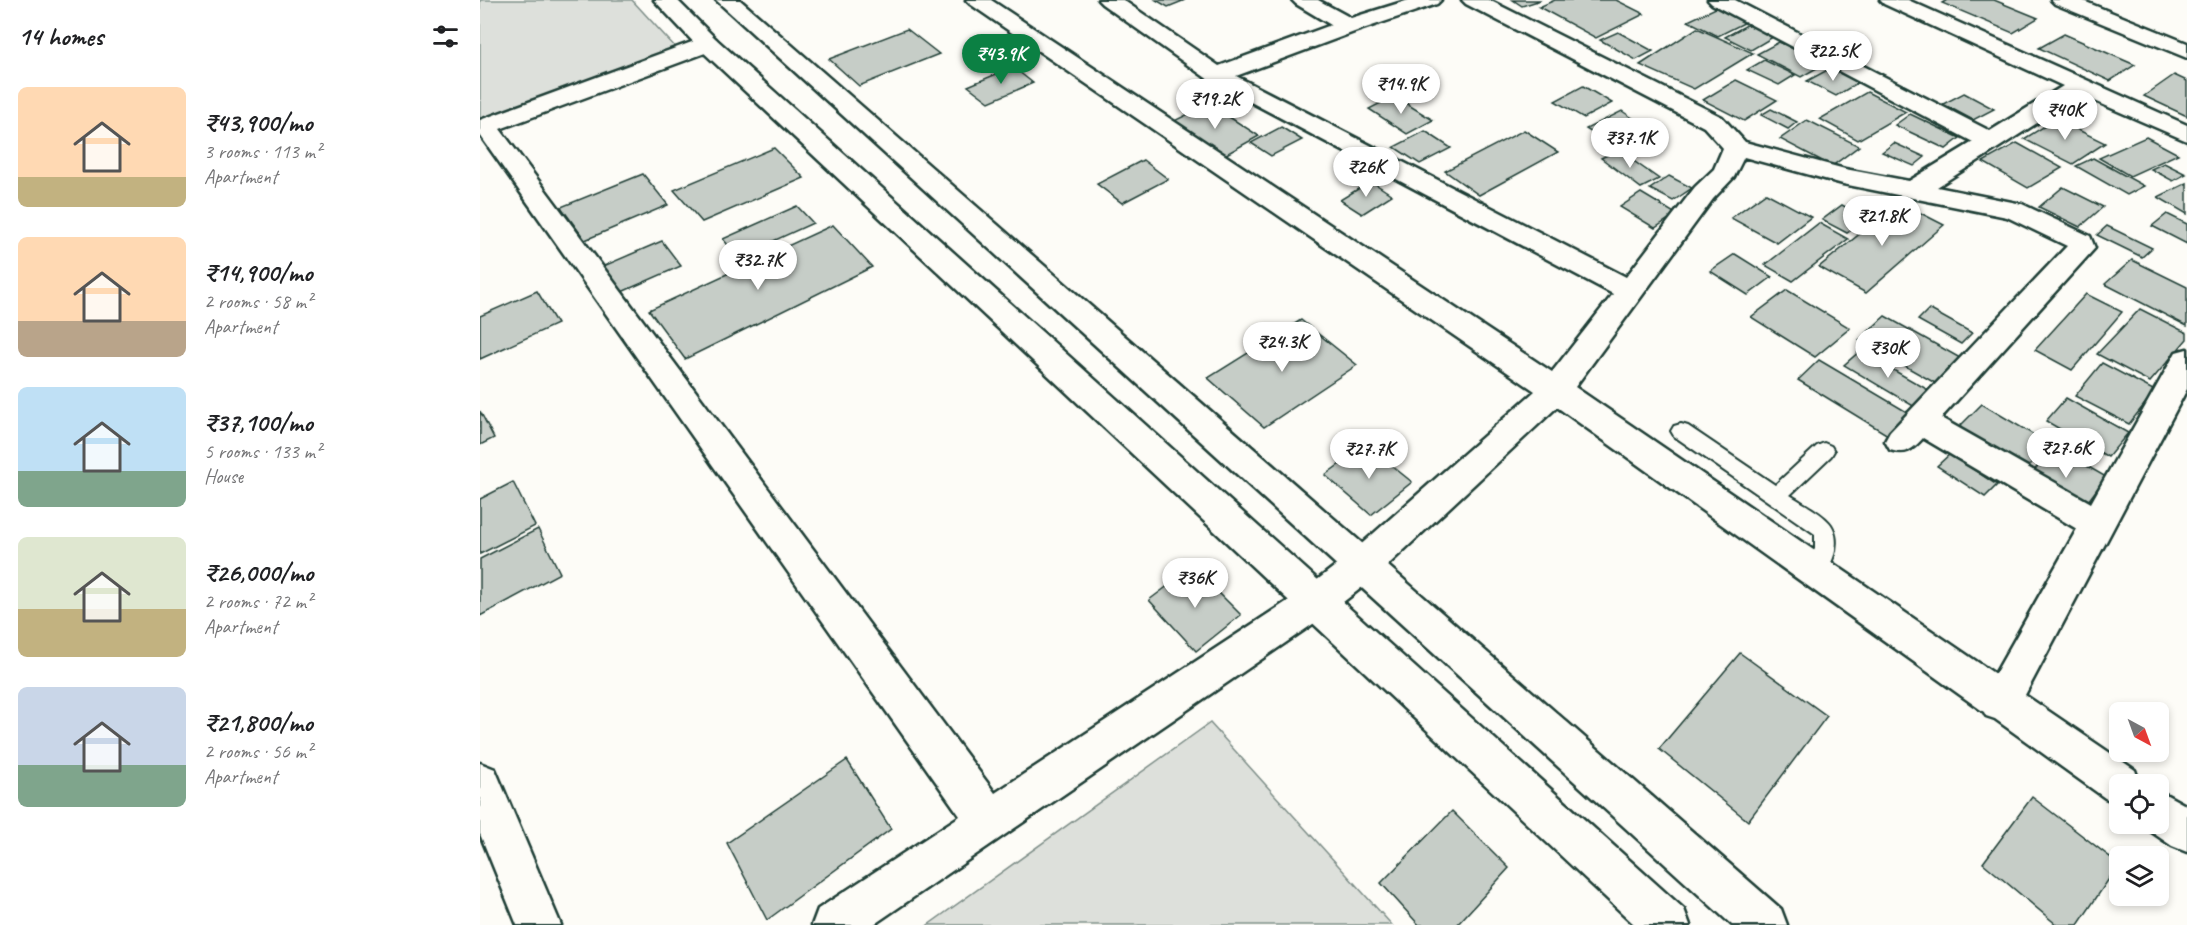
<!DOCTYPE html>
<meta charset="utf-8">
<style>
body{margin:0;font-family:Caveat,sans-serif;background:#f6f6f6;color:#202124;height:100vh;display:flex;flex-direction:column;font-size:22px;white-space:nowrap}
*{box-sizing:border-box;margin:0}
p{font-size:20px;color:#757577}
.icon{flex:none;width:33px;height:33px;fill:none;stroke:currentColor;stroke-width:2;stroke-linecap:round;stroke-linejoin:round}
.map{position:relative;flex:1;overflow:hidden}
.side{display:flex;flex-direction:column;background:#fff;width:480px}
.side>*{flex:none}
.needle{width:39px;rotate:139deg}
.controls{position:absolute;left:1629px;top:702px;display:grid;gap:12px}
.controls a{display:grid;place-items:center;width:60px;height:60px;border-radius:9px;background:#fff;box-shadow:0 3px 9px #0003;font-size:30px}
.price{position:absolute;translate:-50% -51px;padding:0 14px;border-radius:21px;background:#fff;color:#222;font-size:20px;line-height:39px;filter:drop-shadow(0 2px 3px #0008)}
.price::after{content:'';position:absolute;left:50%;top:36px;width:18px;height:14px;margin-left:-9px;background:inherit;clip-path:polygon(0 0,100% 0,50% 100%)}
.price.selected{background:#0b8043;color:#fff}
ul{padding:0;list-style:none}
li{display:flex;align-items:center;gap:18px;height:150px;padding:0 18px}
li span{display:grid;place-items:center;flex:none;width:168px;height:120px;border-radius:9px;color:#555}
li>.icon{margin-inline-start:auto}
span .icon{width:72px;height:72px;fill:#fffc;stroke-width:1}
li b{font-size:26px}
h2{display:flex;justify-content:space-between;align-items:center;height:72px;padding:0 18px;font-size:26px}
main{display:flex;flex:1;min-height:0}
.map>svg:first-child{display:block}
.green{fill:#dde0db;stroke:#7e8e88;stroke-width:1.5}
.building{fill:#c6cdc7;stroke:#1f3d34;stroke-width:1.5}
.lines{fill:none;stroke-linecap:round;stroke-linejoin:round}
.lane-casing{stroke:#1f3d34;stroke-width:4}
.street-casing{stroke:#1f3d34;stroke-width:5}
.secondary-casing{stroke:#1f3d34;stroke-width:5}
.lane{fill:#fdfcf7;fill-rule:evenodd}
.street{fill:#fdfcf7;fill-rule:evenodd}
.secondary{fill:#fdfcf7;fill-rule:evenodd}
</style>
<main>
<section class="side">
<h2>14 homes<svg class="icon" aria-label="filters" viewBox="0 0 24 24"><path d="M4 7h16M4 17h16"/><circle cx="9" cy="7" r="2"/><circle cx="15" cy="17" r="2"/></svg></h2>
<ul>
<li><span style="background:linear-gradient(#ffd9b3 75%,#c2b280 0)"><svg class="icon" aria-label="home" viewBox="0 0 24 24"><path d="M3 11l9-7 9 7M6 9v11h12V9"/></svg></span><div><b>₹43,900/mo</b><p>3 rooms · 113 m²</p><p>Apartment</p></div></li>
<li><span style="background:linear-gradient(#ffd9b3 70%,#b9a48a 0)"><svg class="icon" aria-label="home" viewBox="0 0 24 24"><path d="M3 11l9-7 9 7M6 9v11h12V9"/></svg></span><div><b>₹14,900/mo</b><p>2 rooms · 58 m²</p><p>Apartment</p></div></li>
<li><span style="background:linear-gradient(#bfe0f5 70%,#7fa58c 0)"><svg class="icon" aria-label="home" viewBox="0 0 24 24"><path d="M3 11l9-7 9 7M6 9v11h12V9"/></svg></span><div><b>₹37,100/mo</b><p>5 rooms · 133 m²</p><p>House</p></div></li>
<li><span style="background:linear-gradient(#dfe7d0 60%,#c2b280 0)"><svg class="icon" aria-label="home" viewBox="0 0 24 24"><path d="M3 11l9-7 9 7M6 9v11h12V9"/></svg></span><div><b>₹26,000/mo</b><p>2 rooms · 72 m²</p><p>Apartment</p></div></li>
<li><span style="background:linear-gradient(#c9d6e8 65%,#7fa58c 0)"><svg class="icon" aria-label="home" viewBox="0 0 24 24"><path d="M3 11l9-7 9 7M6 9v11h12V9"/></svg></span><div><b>₹21,800/mo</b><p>2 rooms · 56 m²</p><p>Apartment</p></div></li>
</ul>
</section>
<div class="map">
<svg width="1707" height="925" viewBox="0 0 1707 925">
<rect width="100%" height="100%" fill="#fdfcf7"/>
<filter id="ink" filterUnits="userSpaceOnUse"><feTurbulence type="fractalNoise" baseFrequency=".0167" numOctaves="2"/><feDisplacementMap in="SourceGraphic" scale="12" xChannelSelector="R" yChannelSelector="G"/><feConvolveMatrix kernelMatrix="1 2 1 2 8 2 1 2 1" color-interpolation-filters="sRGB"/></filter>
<g filter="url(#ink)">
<g class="green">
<polygon points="0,0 152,0 197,49 0,121"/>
<polygon points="730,723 912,925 448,925"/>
</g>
<g class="building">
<polygon points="676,0 705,0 688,7"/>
<polygon points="1033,0 1061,0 1042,6"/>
<polygon points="1075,0 1136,0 1164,14 1116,38 1059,7"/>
<polygon points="1467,0 1514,0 1558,18 1533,33 1462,3"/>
<polygon points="1240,6 1270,20 1238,36 1208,21"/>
<polygon points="1272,22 1298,34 1271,50 1245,37"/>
<polygon points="1217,28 1273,53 1214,89 1160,65"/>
<polygon points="427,29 459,54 379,86 349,59"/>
<polygon points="1138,32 1173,51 1156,60 1120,40"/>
<polygon points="1584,34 1655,65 1630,81 1559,48"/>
<polygon points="1299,42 1344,64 1321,77 1277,54"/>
<polygon points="1284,60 1315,75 1299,85 1267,70"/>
<polygon points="533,67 553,83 509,102 488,86"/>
<polygon points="1351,68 1379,82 1356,96 1327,81"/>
<polygon points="1694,75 1707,81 1707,116 1664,96"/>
<polygon points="1256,80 1297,100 1264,121 1223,100"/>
<polygon points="1103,86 1132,103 1104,118 1075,101"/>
<polygon points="1387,92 1426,112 1378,140 1340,119"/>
<polygon points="1484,93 1514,109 1493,120 1463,104"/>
<polygon points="914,96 953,120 927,134 889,109"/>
<polygon points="729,104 779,136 741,157 692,122"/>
<polygon points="1291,109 1317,122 1308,129 1281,115"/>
<polygon points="1142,111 1166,127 1131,145 1106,129"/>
<polygon points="1430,114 1480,138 1466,149 1415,125"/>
<polygon points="1576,119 1625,143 1593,164 1544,139"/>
<polygon points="1327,120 1379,146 1352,166 1300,139"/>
<polygon points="801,127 822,140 791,156 771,143"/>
<polygon points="1044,130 1078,152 999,195 965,171"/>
<polygon points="945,131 971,148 940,164 914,147"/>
<polygon points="1666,137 1698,154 1650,176 1619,158"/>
<polygon points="1414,143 1445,157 1434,166 1402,152"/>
<polygon points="1537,143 1582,168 1548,188 1503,162"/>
<polygon points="294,148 324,178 222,222 194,190"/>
<polygon points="1138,150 1179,179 1161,188 1121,158"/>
<polygon points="1613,158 1664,186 1647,195 1596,166"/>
<polygon points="663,160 688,179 642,203 617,184"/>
<polygon points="1684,163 1706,174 1693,181 1671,169"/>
<polygon points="163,174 188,205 105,240 81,207"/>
<polygon points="1189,176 1212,188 1193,201 1170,189"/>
<polygon points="891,181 912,195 882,214 860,200"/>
<polygon points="1707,183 1707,214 1678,197"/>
<polygon points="1583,187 1623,207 1600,227 1559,207"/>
<polygon points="1161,193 1196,214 1175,228 1140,207"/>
<polygon points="1286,193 1331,217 1297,243 1251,218"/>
<polygon points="1419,202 1464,225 1386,293 1339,267"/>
<polygon points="1362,205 1387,219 1367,233 1342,220"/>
<polygon points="317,206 333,223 258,257 243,239"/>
<polygon points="1687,214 1707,224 1707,244 1672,226"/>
<polygon points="1339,223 1368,239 1313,281 1285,265"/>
<polygon points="353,225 392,267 205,359 169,310"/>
<polygon points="1627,226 1672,248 1662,257 1617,235"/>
<polygon points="182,241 201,266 137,294 119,268"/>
<polygon points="1255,254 1292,277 1268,295 1230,271"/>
<polygon points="1652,260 1707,287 1707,326 1625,284"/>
<polygon points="1307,290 1370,328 1335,357 1271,317"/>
<polygon points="57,291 77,324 0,359 0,316"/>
<polygon points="1606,294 1642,312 1592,370 1555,350"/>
<polygon points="1449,309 1492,333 1481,344 1438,320"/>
<polygon points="1660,309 1707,333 1707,339 1670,382 1617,354"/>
<polygon points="1405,316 1480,358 1455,383 1379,340"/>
<polygon points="821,320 877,365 784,427 728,378"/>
<polygon points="1380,351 1450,391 1435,407 1364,365"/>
<polygon points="1339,360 1437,418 1416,440 1318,380"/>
<polygon points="1622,363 1675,391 1649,424 1595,396"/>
<polygon points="1586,398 1648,433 1628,457 1566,421"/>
<polygon points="1502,404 1569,444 1540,476 1472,434"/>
<polygon points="0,411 14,438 0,445"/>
<polygon points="886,445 932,482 891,515 845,475"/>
<polygon points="1574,447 1626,477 1600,512 1546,480"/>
<polygon points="1470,454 1517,485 1505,497 1457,466"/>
<polygon points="33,482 55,526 0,554 0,499"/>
<polygon points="58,529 80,573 0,616 0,559"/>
<polygon points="713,567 761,615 716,651 669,600"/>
<polygon points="1260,653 1347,716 1268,821 1179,749"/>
<polygon points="367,760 411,829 287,920 247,843"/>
<polygon points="1552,797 1639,864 1598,925 1577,925 1503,863"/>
<polygon points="972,811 1029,868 977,925 939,925 901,883"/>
</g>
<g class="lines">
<g class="lane-casing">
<path id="lane" d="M1201,424l7,2 87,59 42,-39 7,-3 7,3 3,5 -3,5 -41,39c12,8 29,16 39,27 16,17 2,62 -23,53l-4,-6 13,-20v-15l-141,-98 -3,-5 3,-5z"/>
</g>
<g class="street-casing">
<g id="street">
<path d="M486,0h25l561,372 61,-78 -404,-214 -107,-76 -4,-4h25l96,66 112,-41 -35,-21 -4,-4h26l33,18 58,-18h32l-4,4 -80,27 -121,45 390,201 69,-90 19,-18 9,-21 -19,-21 -238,-123 -4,-4h27l233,117 23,25 100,27 64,12 64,-39 -261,-138 -4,-4h27l255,131 73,-45 -179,-82 -4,-4h28l279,125v16l-106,-46 -144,92 85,17 68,32 5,12 -154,170 150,85 85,-151 11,-3v40l-162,306 110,75 5,14h-20v20l-15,-6 -110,-79 -9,-3 -2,-4 -427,-305 -183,171 -45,35 -456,312h-61l6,-16 142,-93 -480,-681v-15l220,-81 8,-2 8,2 3,5 -3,5 -216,80 495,664 308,-202 45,-35 187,-165 -565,-387zM1264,157l99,27 164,33 60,29 -177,186 -5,9 5,9c16,5 22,0 33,-12l154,91 -82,145 -420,-287 138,-188 21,-22z"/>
<polygon points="1571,0 1601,0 1707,43 1707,58 1575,4"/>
<polygon points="0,763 15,769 81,925 37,925 0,834"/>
<polygon points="1678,790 1707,806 1707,852 1692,846 1663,826 1662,824 1678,824"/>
</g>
</g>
<g class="secondary-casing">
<g id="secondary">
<polygon points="174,0 197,0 236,39 1204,909 1210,925 1155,925 220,49"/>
<polygon points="236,0 260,0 1301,909 1307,925 1252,925"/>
</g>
</g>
<use href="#lane" class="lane"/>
<use href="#street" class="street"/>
<use href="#secondary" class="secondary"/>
</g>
</g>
</svg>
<div class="controls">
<a><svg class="needle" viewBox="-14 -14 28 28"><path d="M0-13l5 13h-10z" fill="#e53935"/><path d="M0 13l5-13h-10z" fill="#757577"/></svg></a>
<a><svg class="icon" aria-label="locate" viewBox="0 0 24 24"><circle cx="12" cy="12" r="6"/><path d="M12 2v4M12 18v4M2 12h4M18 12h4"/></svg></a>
<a><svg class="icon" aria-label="layers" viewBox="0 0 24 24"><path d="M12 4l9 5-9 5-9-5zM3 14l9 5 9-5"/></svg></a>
</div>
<b class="price" style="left:1353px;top:82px">₹22.5K</b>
<b class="price selected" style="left:521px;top:85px">₹43.9K</b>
<b class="price" style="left:921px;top:115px">₹14.9K</b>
<b class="price" style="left:735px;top:130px">₹19.2K</b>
<b class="price" style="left:1585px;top:141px">₹40K</b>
<b class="price" style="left:1150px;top:169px">₹37.1K</b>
<b class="price" style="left:886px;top:198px">₹26K</b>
<b class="price" style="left:1402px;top:247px">₹21.8K</b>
<b class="price" style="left:278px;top:291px">₹32.7K</b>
<b class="price" style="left:802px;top:373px">₹24.3K</b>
<b class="price" style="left:1408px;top:379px">₹30K</b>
<b class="price" style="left:1586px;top:479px">₹27.6K</b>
<b class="price" style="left:889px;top:480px">₹27.7K</b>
<b class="price" style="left:715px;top:609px">₹36K</b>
</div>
</main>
